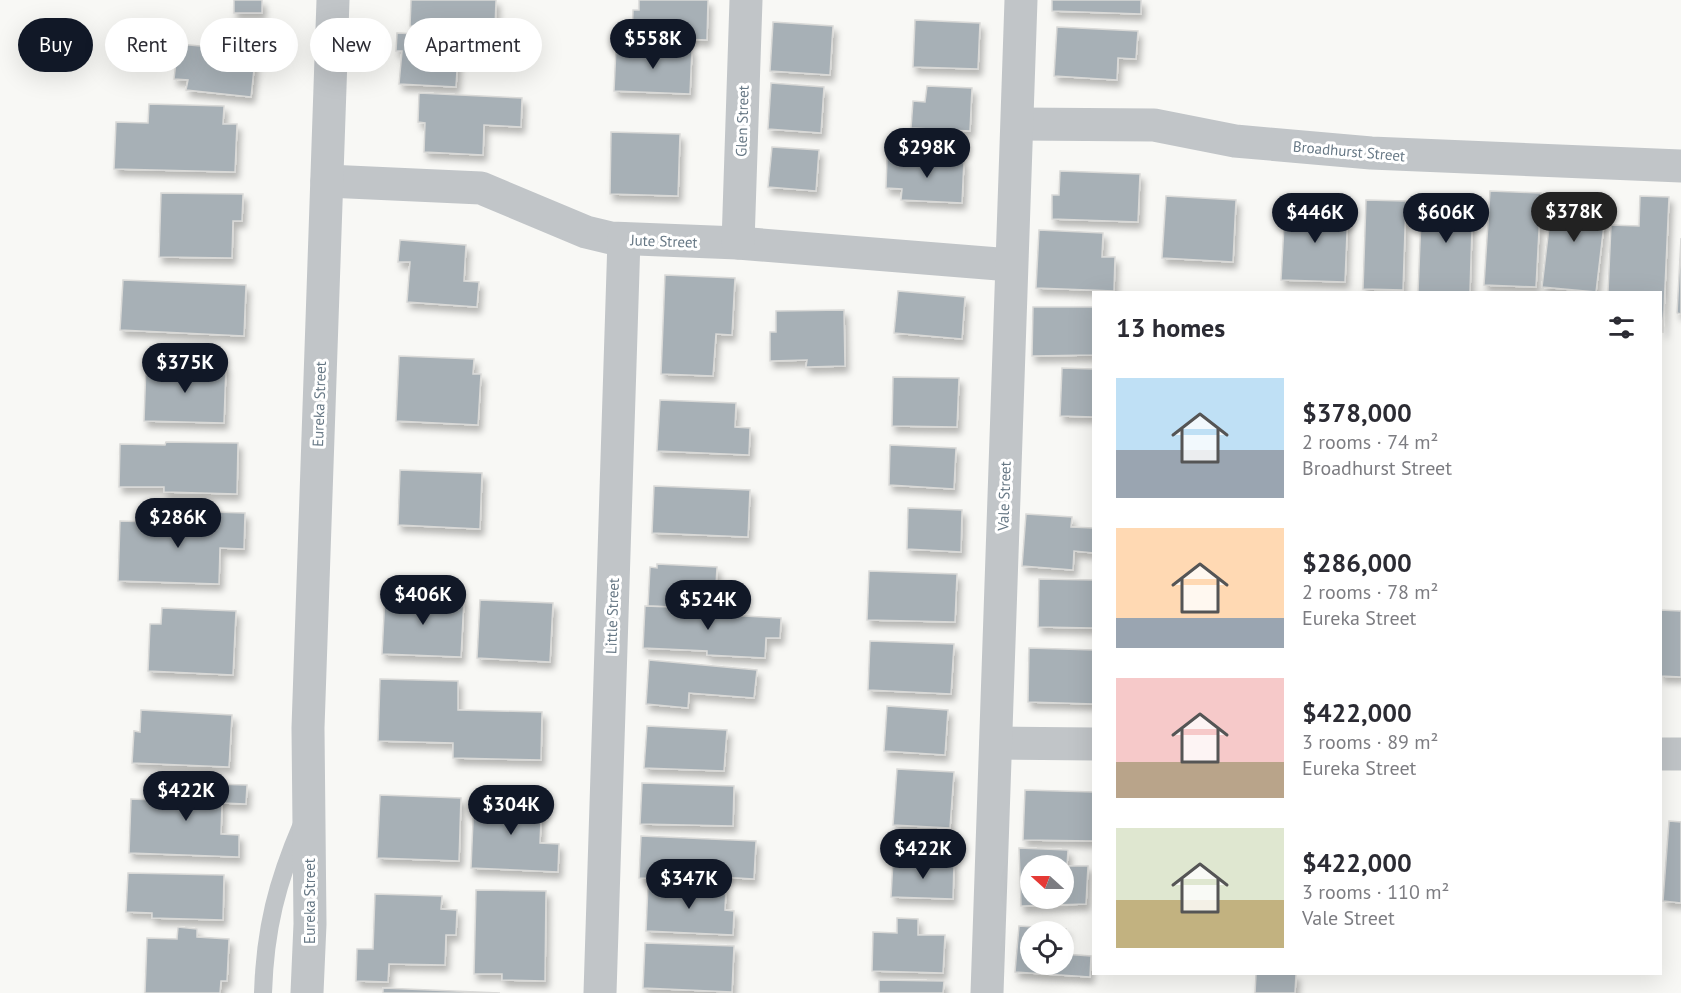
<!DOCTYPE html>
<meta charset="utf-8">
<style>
body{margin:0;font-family:"PT Sans",sans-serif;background:#f2f2f3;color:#2b2b33;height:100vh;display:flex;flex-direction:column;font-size:22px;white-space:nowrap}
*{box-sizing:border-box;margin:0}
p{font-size:20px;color:#7c7c81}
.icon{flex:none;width:33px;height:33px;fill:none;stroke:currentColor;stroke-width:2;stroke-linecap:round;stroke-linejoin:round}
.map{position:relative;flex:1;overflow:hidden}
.drawer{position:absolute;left:1092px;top:291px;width:570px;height:684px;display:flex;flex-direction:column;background:#fff;border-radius:0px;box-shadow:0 6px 24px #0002}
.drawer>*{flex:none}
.guide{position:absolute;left:18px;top:18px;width:570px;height:54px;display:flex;gap:12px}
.needle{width:39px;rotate:291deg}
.tools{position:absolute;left:1020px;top:855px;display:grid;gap:12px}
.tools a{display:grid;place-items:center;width:54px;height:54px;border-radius:50%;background:#fff;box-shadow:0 6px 24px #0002;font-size:30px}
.price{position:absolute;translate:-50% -51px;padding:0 14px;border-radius:21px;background:#111827;color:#fff;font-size:20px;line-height:39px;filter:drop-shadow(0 2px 3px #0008)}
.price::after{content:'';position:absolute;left:50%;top:36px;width:18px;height:14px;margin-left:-9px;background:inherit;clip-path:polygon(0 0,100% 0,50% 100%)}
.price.selected{background:#222;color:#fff}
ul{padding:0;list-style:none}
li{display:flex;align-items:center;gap:18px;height:150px;padding:0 24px}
li span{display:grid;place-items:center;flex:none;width:168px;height:120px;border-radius:0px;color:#555}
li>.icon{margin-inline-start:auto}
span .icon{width:72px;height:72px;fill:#fffc;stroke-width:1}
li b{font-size:26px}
h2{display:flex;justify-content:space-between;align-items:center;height:72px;padding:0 24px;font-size:26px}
.chip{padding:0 21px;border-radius:27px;background:#fff;box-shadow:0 6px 24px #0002;font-size:21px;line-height:54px}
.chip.selected{background:#111827;color:#fff}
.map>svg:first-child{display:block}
.building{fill:#a7b0b6;stroke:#d9d9d7;stroke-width:1.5;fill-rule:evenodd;filter:url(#shadow)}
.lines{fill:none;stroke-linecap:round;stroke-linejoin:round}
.lane{stroke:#c1c5c8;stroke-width:18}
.street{stroke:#c1c5c8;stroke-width:33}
.labels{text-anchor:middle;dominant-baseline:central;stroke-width:6;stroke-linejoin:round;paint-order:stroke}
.street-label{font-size:15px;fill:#677885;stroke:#fff}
</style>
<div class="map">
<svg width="1681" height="993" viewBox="0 0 1681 993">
<defs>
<filter id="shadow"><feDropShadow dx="3.5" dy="6" stdDeviation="3" flood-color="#0004"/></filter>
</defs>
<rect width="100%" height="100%" fill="#f8f8f5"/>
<g class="building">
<rect x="234" y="0" width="28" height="13"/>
<polygon points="411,0 496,0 495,29 410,26"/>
<polygon points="639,0 708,0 707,40 632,37 633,10 639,10"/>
<polygon points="1052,0 1141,0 1141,14 1052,11"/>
<polygon points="915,20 980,23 978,69 913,67"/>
<polygon points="773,22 833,26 830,75 770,71"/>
<polygon points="1057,27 1138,31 1136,59 1118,58 1117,80 1054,76"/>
<polygon points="397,33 459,36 456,87 399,84 402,51 396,51"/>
<polygon points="178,44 256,51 251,97 186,90 188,80 174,79"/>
<polygon points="616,47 692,49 690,94 614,91"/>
<polygon points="771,83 824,87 821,133 768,129"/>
<polygon points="927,86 972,88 970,131 911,128 913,101 925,102"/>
<polygon points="419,93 522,98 521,127 484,125 483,155 424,152 425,123 418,122"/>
<polygon points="149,104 224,106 223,124 237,124 235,172 114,169 116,122 148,123"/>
<polygon points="611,132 680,134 678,196 610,194"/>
<polygon points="772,147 819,150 816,191 768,187"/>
<polygon points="887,157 964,160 962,203 901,200 902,189 886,188"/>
<polygon points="1060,171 1140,174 1138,222 1052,219 1052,195 1059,195"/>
<polygon points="1490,191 1541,193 1536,287 1484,285"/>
<polygon points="161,193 243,194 242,221 233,221 232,258 159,257"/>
<polygon points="1553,193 1607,199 1596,292 1542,287"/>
<polygon points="1422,194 1473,196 1470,292 1418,292"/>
<polygon points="1166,196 1236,200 1233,262 1162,258"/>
<polygon points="1640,196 1669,197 1663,333 1660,292 1608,292 1611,225 1639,226"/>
<polygon points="1366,200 1406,201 1403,290 1363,289"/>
<polygon points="1285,206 1348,208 1345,282 1281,280"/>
<polygon points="1039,230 1103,233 1102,257 1115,257 1114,291 1036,288"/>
<polygon points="1681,238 1681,314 1677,313"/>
<polygon points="400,240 466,245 464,281 479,282 477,307 407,302 410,262 398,262"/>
<polygon points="665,275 735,278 732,335 716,334 713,376 661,374"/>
<polygon points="123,280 246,285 244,336 120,330"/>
<polygon points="898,291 965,297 962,339 894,333"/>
<polygon points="1033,307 1094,307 1094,355 1032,356"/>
<polygon points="844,310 845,366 806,367 807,360 770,361 770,332 776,332 776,311"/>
<polygon points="399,356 474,359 473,374 481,374 478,425 396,421"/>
<polygon points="146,364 226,366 224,423 144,421"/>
<polygon points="1062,368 1094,369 1094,417 1060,416"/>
<polygon points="893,377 959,378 957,427 892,426"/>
<polygon points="660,400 736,403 735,427 750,428 749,455 657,451"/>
<polygon points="166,442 238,443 237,494 164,492 164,487 119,487 120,444 165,445"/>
<polygon points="890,445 956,448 954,489 889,485"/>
<polygon points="400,470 482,473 480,529 398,525"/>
<polygon points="654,486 750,490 748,537 652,533"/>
<polygon points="908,508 962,510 961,552 907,549"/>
<polygon points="213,512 245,513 244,549 220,548 219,584 118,581 120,521 212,524"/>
<polygon points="1026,514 1072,517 1071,527 1094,528 1094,553 1074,551 1073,570 1022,566"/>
<polygon points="657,564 717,567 716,586 724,586 723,609 648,606 650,567 657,568"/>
<polygon points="869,571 957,574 955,622 867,620"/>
<polygon points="1039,579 1094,580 1094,628 1038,627"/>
<polygon points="385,595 464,599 461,657 382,654"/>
<polygon points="480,600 553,603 550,662 477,658"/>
<polygon points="645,606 723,609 727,610 727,615 781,618 780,638 766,638 765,658 707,655 707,651 643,648"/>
<polygon points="162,608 236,611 233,675 148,671 150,624 161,624"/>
<polygon points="1660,610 1681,611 1681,677 1660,676"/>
<polygon points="870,641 954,644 951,694 868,690"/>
<polygon points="1029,648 1094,650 1094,704 1028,702"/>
<polygon points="649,660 757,670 754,698 689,693 688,708 646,704"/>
<polygon points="380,679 458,681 458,710 542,712 541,760 453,758 453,743 378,741"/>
<polygon points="887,706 948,710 945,755 884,751"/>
<polygon points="141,710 232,715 229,767 132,763 134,731 140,732"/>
<polygon points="647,726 727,730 724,771 644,768"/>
<polygon points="897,769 954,772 950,828 893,825"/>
<polygon points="181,783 247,785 246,804 222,803 221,834 239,835 239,857 129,853 131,799 181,801"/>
<polygon points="642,783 734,786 733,826 640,824"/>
<polygon points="1025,790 1094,792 1094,841 1023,840"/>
<polygon points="380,795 461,798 459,861 377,858"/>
<polygon points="474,796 542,799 540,843 559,844 558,872 471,868"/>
<polygon points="1669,821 1681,822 1681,903 1663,901"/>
<polygon points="641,836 756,841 754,879 719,877 719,881 639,878"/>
<path d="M1019,848l49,2 -1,16h21l-2,38 -65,2zM1030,866h34v32h-34z"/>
<polygon points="893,860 954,862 953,899 891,897"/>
<polygon points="128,873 224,875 223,920 152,918 152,913 126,912"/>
<polygon points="648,885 726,888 725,910 734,911 733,935 646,931"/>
<polygon points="476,890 546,891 545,981 502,980 502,974 474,974"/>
<polygon points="375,894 442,896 441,909 457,910 456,935 446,935 445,965 389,964 388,982 356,981 357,949 373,949"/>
<polygon points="897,918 918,919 918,935 945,935 943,973 872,971 873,932 897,933"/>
<path d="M1019,926l47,3 -2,25 27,2 -1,21 -75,-5zM1030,932h34v32h-34z"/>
<polygon points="178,927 197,929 197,937 229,939 227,981 221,981 220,993 145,993 147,938 177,939"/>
<polygon points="645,943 734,946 732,992 643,988"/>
<polygon points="1256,974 1296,974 1295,993 1255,993"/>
<polygon points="879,980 944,981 943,993 879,993"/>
<polygon points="383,988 500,993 383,993"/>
</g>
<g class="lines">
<path class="lane" d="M263,993c2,-64 14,-111 39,-169"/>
<g class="street">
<polyline points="1018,124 1154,125 1235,141 1371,153 1681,166"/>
<polyline points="327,181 481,188 586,232 611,238 738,243 1011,265"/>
<polyline points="738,243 746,0"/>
<polyline points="996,743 1094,744"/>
<polyline points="1660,754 1681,754"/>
<polyline points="307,993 310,924 308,728 333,0"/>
<polyline points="600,993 624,239"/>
<polyline points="987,993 1021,0"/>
</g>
</g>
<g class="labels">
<g class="street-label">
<text transform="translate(742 121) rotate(-88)">Glen Street</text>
<text transform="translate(1349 151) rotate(5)">Broadhurst Street</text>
<text transform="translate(664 241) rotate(2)">Jute Street</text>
<text transform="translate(319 404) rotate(-88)">Eureka Street</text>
<text transform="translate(1004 496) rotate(-88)">Vale Street</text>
<text transform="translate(612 616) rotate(-88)">Little Street</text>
<text transform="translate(309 901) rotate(-90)">Eureka Street</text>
</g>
</g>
</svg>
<div class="tools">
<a><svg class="needle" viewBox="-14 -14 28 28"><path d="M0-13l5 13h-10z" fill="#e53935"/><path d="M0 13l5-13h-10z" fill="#7c7c81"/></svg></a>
<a><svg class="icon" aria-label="locate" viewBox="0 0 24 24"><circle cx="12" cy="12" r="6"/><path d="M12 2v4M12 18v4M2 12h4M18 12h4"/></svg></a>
</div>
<b class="price" style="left:653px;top:70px">$558K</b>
<b class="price" style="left:927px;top:179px">$298K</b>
<b class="price selected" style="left:1574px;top:243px">$378K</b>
<b class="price" style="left:1315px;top:244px">$446K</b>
<b class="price" style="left:1446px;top:244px">$606K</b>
<b class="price" style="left:185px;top:394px">$375K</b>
<b class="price" style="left:178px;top:549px">$286K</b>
<b class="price" style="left:423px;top:626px">$406K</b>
<b class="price" style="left:708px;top:631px">$524K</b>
<b class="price" style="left:186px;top:822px">$422K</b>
<b class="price" style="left:511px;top:836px">$304K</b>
<b class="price" style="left:923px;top:880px">$422K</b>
<b class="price" style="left:689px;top:910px">$347K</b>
<div class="guide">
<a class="chip selected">Buy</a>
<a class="chip">Rent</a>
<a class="chip">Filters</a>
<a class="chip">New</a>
<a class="chip">Apartment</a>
</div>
<section class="drawer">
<h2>13 homes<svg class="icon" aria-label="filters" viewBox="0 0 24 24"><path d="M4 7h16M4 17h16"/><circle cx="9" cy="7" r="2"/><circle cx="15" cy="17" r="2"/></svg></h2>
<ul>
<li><span style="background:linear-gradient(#bfe0f5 60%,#9aa5b1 0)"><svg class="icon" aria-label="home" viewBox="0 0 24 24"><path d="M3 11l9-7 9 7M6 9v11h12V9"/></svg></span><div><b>$378,000</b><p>2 rooms · 74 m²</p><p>Broadhurst Street</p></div></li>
<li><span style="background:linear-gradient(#ffd9b3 75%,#9aa5b1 0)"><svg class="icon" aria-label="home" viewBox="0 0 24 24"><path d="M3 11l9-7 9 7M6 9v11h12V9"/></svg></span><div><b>$286,000</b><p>2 rooms · 78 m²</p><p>Eureka Street</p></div></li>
<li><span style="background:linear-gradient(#f6c9c9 70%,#b9a48a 0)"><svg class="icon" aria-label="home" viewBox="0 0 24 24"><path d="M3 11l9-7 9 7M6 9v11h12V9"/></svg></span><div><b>$422,000</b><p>3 rooms · 89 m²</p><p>Eureka Street</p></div></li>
<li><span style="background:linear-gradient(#dfe7d0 60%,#c2b280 0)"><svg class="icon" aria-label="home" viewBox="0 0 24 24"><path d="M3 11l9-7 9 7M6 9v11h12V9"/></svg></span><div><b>$422,000</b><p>3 rooms · 110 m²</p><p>Vale Street</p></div></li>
</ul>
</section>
</div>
